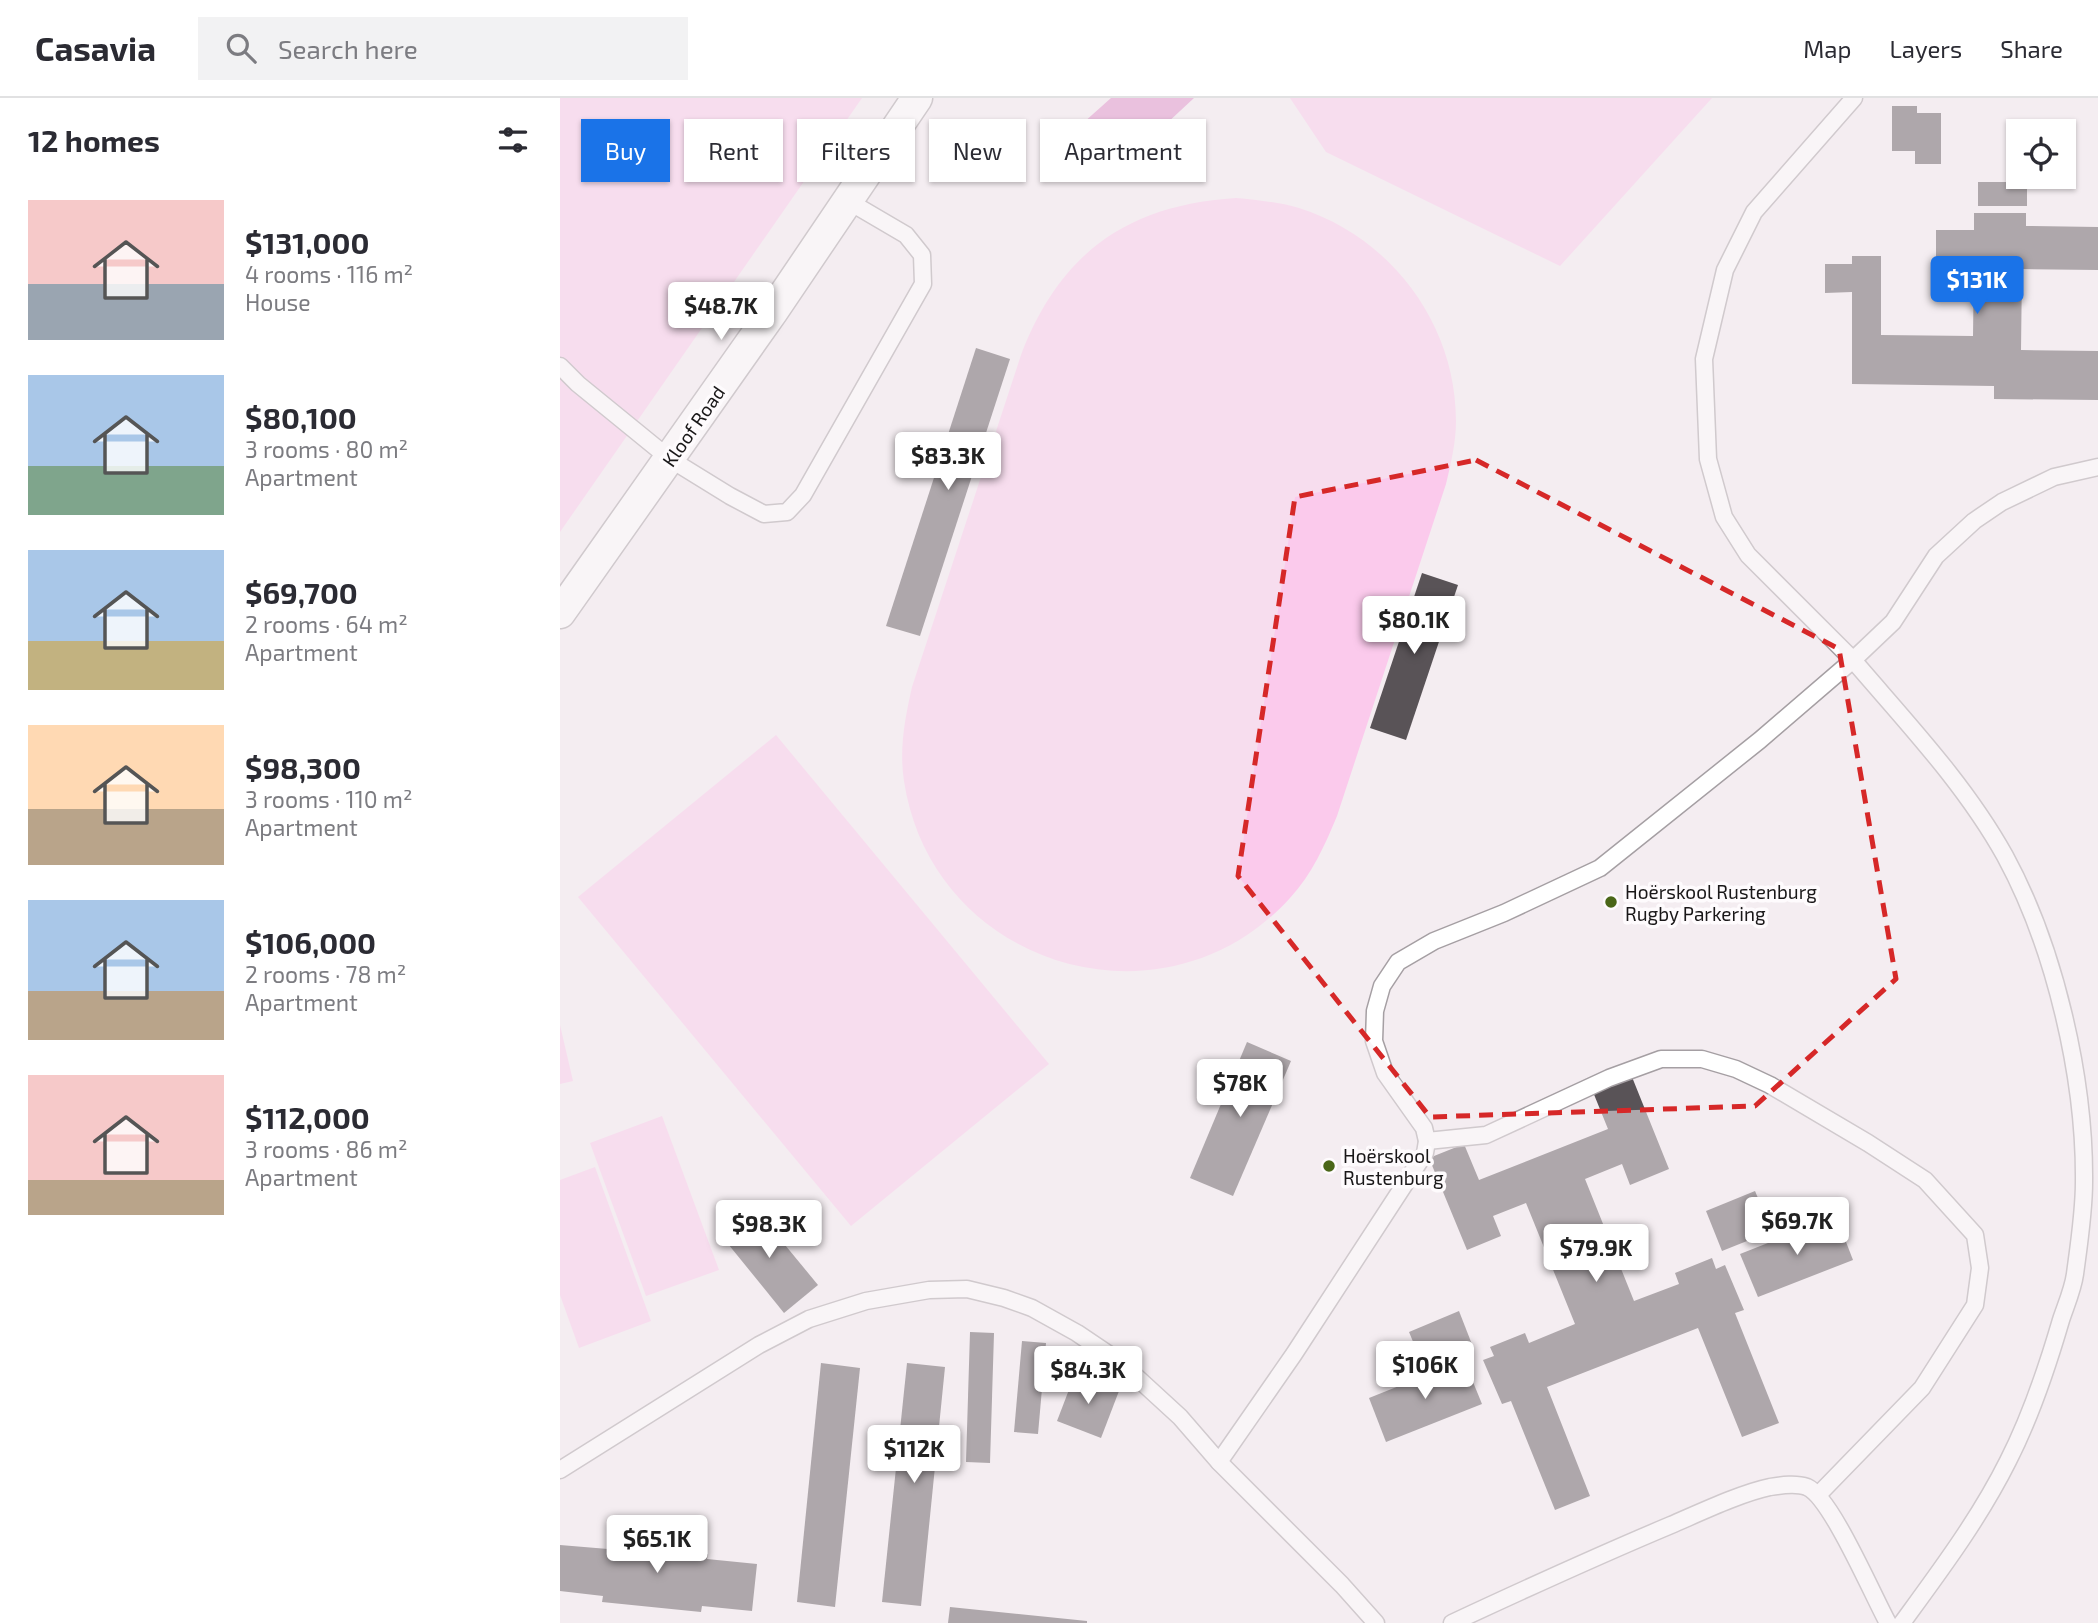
<!DOCTYPE html>
<meta charset="utf-8">
<style>
body{margin:0;font-family:"Exo 2",sans-serif;background:#f2f2f3;color:#2b2b33;height:100vh;display:flex;flex-direction:column;font-size:26px;white-space:nowrap}
*{box-sizing:border-box;margin:0}
p{font-size:23px;color:#7c7c81}
.icon{flex:none;width:38px;height:38px;fill:none;stroke:currentColor;stroke-width:2;stroke-linecap:round;stroke-linejoin:round}
.map{position:relative;flex:1;overflow:hidden}
.panel{display:flex;flex-direction:column;background:#fff;width:560px}
.panel>*{flex:none}
.banner{position:absolute;left:21px;top:21px;width:665px;height:63px;display:flex;gap:14px}
.buttons{position:absolute;left:1446px;top:21px;display:grid;gap:14px}
.buttons a{display:grid;place-items:center;width:70px;height:70px;border-radius:0px;background:#fff;box-shadow:0 2px 5px #0004;font-size:35px}
.price{position:absolute;translate:-50% -60px;padding:0 16px;border-radius:7px;background:#fff;color:#222;font-size:23px;line-height:46px;filter:drop-shadow(0 2px 4px #0008)}
.price::after{content:'';position:absolute;left:50%;top:42px;width:21px;height:16px;margin-left:-10px;background:inherit;clip-path:polygon(0 0,100% 0,50% 100%)}
.price.current{background:#1a73e8;color:#fff}
ul{padding:0;list-style:none}
li{display:flex;align-items:center;gap:21px;height:175px;padding:0 28px}
li span{display:grid;place-items:center;flex:none;width:196px;height:140px;border-radius:0px;color:#555}
li>.icon{margin-inline-start:auto}
span .icon{width:84px;height:84px;fill:#fffc;stroke-width:1}
li b{font-size:30px}
h2{display:flex;justify-content:space-between;align-items:center;height:84px;padding:0 28px;font-size:30px}
.chip{padding:0 24px;border-radius:0px;background:#fff;box-shadow:0 2px 5px #0004;font-size:24px;line-height:63px}
.chip.current{background:#1a73e8;color:#fff}
header{display:flex;align-items:center;gap:42px;box-sizing:border-box;height:98px;padding:0 35px;background:#fff;border-bottom:2px solid #e1e1e2}
header strong{font-size:33px}
nav{display:flex;gap:38px;margin-inline-start:auto;font-size:24px}
.search{width:490px;height:63px;background:#f2f2f3;display:flex;align-items:center;gap:18px;box-sizing:border-box;padding:0 24px;border-radius:0px;color:#7c7c81;font-size:26px}
main{display:flex;flex:1;min-height:0}
.map>svg:first-child{display:block}
.green{fill:#fbcaec}
.water{fill:#de8cc8}
.building{fill:#595357}
.lines{fill:none;stroke-linecap:round;stroke-linejoin:round}
.lane-casing{stroke:#a59fa3;stroke-width:19}
.street-casing{stroke:#a59fa3;stroke-width:33}
.lane{stroke:#fff;stroke-width:16}
.street{stroke:#fff;stroke-width:30}
.marked{fill:none;stroke:#d62828;stroke-width:5;stroke-dasharray:14 9;stroke-linejoin:round}
.poi-dot{fill:#4a6618;stroke:#fefbfd;stroke-width:2.5}
.labels{text-anchor:middle;dominant-baseline:central;stroke-width:7;stroke-linejoin:round;paint-order:stroke}
.street-label{font-size:19px;fill:#191718;stroke:#fefbfd}
.poi-label{font-size:19px;fill:#191718;stroke:#fefbfd;text-anchor:start}
</style>
<header>
<strong>Casavia</strong>
<div class="search"><svg class="icon" aria-label="search" viewBox="0 0 24 24"><circle cx="10" cy="10" r="6"/><path d="M15 15l6 6"/></svg>Search here</div>
<nav><a>Map</a><a>Layers</a><a>Share</a></nav>
</header>
<main>
<section class="panel">
<h2>12 homes<svg class="icon" aria-label="filters" viewBox="0 0 24 24"><path d="M4 7h16M4 17h16"/><circle cx="9" cy="7" r="2"/><circle cx="15" cy="17" r="2"/></svg></h2>
<ul>
<li><span style="background:linear-gradient(#f6c9c9 60%,#9aa5b1 0)"><svg class="icon" aria-label="home" viewBox="0 0 24 24"><path d="M3 11l9-7 9 7M6 9v11h12V9"/></svg></span><div><b>$131,000</b><p>4 rooms · 116 m²</p><p>House</p></div></li>
<li><span style="background:linear-gradient(#a9c7e8 65%,#7fa58c 0)"><svg class="icon" aria-label="home" viewBox="0 0 24 24"><path d="M3 11l9-7 9 7M6 9v11h12V9"/></svg></span><div><b>$80,100</b><p>3 rooms · 80 m²</p><p>Apartment</p></div></li>
<li><span style="background:linear-gradient(#a9c7e8 65%,#c2b280 0)"><svg class="icon" aria-label="home" viewBox="0 0 24 24"><path d="M3 11l9-7 9 7M6 9v11h12V9"/></svg></span><div><b>$69,700</b><p>2 rooms · 64 m²</p><p>Apartment</p></div></li>
<li><span style="background:linear-gradient(#ffd9b3 60%,#b9a48a 0)"><svg class="icon" aria-label="home" viewBox="0 0 24 24"><path d="M3 11l9-7 9 7M6 9v11h12V9"/></svg></span><div><b>$98,300</b><p>3 rooms · 110 m²</p><p>Apartment</p></div></li>
<li><span style="background:linear-gradient(#a9c7e8 65%,#b9a48a 0)"><svg class="icon" aria-label="home" viewBox="0 0 24 24"><path d="M3 11l9-7 9 7M6 9v11h12V9"/></svg></span><div><b>$106,000</b><p>2 rooms · 78 m²</p><p>Apartment</p></div></li>
<li><span style="background:linear-gradient(#f6c9c9 75%,#b9a48a 0)"><svg class="icon" aria-label="home" viewBox="0 0 24 24"><path d="M3 11l9-7 9 7M6 9v11h12V9"/></svg></span><div><b>$112,000</b><p>3 rooms · 86 m²</p><p>Apartment</p></div></li>
</ul>
</section>
<div class="map">
<svg width="1538" height="1525" viewBox="0 0 1538 1525">
<rect width="100%" height="100%" fill="#f4edf1"/>
<g class="green">
<polygon points="0,0 302,0 0,434"/>
<polygon points="730,0 1152,0 1000,168 766,54"/>
<path d="M676,100c21,2 42,4 63,10 92,29 157,116 157,213 0,21 -5,42 -10,63l-109,332c-12,29 -25,58 -47,82 -126,139 -358,69 -386,-117 -5,-32 1,-63 8,-94l109,-332c39,-102 106,-150 215,-157z"/>
<polygon points="216,637 489,966 291,1128 18,799"/>
<polygon points="0,927 13,983 0,986"/>
<polygon points="102,1018 159,1172 86,1198 30,1045"/>
<polygon points="35,1069 91,1223 19,1250 0,1197 0,1082"/>
</g>
<polygon class="water" points="551,0 634,0 562,67 523,25"/>
<g class="building">
<polygon points="1332,8 1357,8 1357,15 1381,15 1381,66 1355,66 1355,53 1332,53"/>
<rect x="1418" y="84" width="49" height="24"/>
<polygon points="1414,115 1466,115 1466,128 1538,129 1538,172 1462,171 1461,252 1538,253 1538,302 1434,301 1434,288 1292,286 1292,194 1265,195 1265,166 1292,166 1292,158 1321,158 1321,237 1413,238 1414,161 1376,161 1376,132 1414,132"/>
<polygon points="416,250 450,261 360,538 326,528"/>
<polygon points="862,475 898,487 846,642 810,630"/>
<polygon points="687,944 731,963 673,1098 630,1080"/>
<polygon points="1072,979 1109,1071 1070,1087 1062,1066 1025,1081 1074,1203 1119,1186 1115,1175 1152,1160 1156,1171 1165,1167 1184,1212 1175,1215 1219,1325 1182,1339 1138,1230 987,1289 1030,1398 995,1412 951,1303 942,1306 923,1262 934,1258 930,1249 965,1235 969,1245 1015,1226 966,1105 933,1118 941,1138 907,1152 869,1060 904,1046 919,1082 1048,1031 1033,994"/>
<polygon points="1195,1093 1212,1133 1162,1153 1146,1113"/>
<polygon points="193,1108 258,1187 224,1215 160,1136"/>
<polygon points="1276,1118 1293,1162 1198,1199 1180,1156"/>
<polygon points="899,1213 913,1249 864,1270 849,1234"/>
<polygon points="410,1234 434,1235 430,1365 406,1364"/>
<polygon points="462,1243 486,1245 478,1336 454,1334"/>
<polygon points="904,1262 922,1306 826,1344 809,1300"/>
<polygon points="261,1265 300,1270 275,1509 237,1504"/>
<polygon points="347,1265 385,1269 361,1508 322,1504"/>
<polygon points="515,1276 559,1293 541,1340 497,1323"/>
<polygon points="79,1428 122,1432 120,1453 148,1456 147,1461 197,1466 192,1513 142,1508 141,1514 42,1504 43,1498 0,1493 0,1447 48,1451 48,1446 77,1449"/>
<polygon points="390,1509 527,1523 527,1525 388,1525"/>
</g>
<g class="lines">
<g class="lane-casing">
<g id="lane">
<polyline points="0,268 18,286 110,361 170,398 204,416 227,414 243,397 363,186 362,157 346,137 288,103"/>
<polyline points="867,1043 926,1037 1049,980 1101,961 1142,961 1176,971 1210,987 1308,1045 1365,1082 1415,1137 1420,1170 1415,1207 1362,1290 1258,1397"/>
<polyline points="0,1372 199,1247 249,1221 306,1203 369,1192 407,1191 444,1200 472,1210 517,1235 560,1264 620,1319 659,1364"/>
<polyline points="816,1525 782,1487 659,1364 734,1256 865,1055 867,1043 864,1030 825,975 814,943 815,913 822,888 838,864 874,843 944,815 1040,770 1200,642 1293,562 1188,457 1164,419 1148,361 1144,261 1165,172 1194,114 1294,0"/>
<path d="M892,1525c73,-34 145,-67 219,-98 28,-12 70,-32 99,-38 12,-2 26,-4 37,0 24,10 66,109 81,136"/>
<path d="M1342,1525c38,-52 77,-104 106,-162 23,-45 39,-93 53,-141 5,-15 12,-31 14,-46 4,-30 9,-62 9,-92 1,-104 -29,-234 -79,-326 -40,-72 -99,-134 -152,-196l40,-38 43,-66 38,-35 28,-19 52,-25 44,-10"/>
</g>
</g>
<g class="street-casing">
<polyline id="street" points="0,515 213,213 357,0"/>
</g>
<use href="#lane" class="lane"/>
<use href="#street" class="street"/>
</g>
<path d="M0 0H1538V1525H0ZM916,362l363,189 57,330 -141,127 -325,11 -192,-241 57,-379z" fill="#f4edf1" fill-opacity=".55" fill-rule="evenodd"/>
<path class="marked" d="M916,362l363,189 57,330 -141,127 -325,11 -192,-241 57,-379z"/>
<g class="poi-dot">
<circle cx="1051" cy="804" r="7"/>
<circle cx="769" cy="1068" r="7"/>
</g>
<g class="labels">
<g class="street-label">
<text transform="translate(133 328) rotate(-55)">Kloof Road</text>
</g>
<g class="poi-label">
<text x="1065" y="793">Hoërskool Rustenburg<tspan x="1065" dy="22">Rugby Parkering</tspan></text>
<text x="783" y="1057">Hoërskool<tspan x="783" dy="22">Rustenburg</tspan></text>
</g>
</g>
</svg>
<div class="buttons">
<a><svg class="icon" aria-label="locate" viewBox="0 0 24 24"><circle cx="12" cy="12" r="6"/><path d="M12 2v4M12 18v4M2 12h4M18 12h4"/></svg></a>
</div>
<b class="price current" style="left:1417px;top:218px">$131K</b>
<b class="price" style="left:161px;top:244px">$48.7K</b>
<b class="price" style="left:388px;top:394px">$83.3K</b>
<b class="price" style="left:854px;top:558px">$80.1K</b>
<b class="price" style="left:680px;top:1021px">$78K</b>
<b class="price" style="left:1237px;top:1159px">$69.7K</b>
<b class="price" style="left:209px;top:1162px">$98.3K</b>
<b class="price" style="left:1036px;top:1186px">$79.9K</b>
<b class="price" style="left:865px;top:1303px">$106K</b>
<b class="price" style="left:528px;top:1308px">$84.3K</b>
<b class="price" style="left:354px;top:1387px">$112K</b>
<b class="price" style="left:97px;top:1477px">$65.1K</b>
<div class="banner">
<a class="chip current">Buy</a>
<a class="chip">Rent</a>
<a class="chip">Filters</a>
<a class="chip">New</a>
<a class="chip">Apartment</a>
</div>
</div>
</main>
